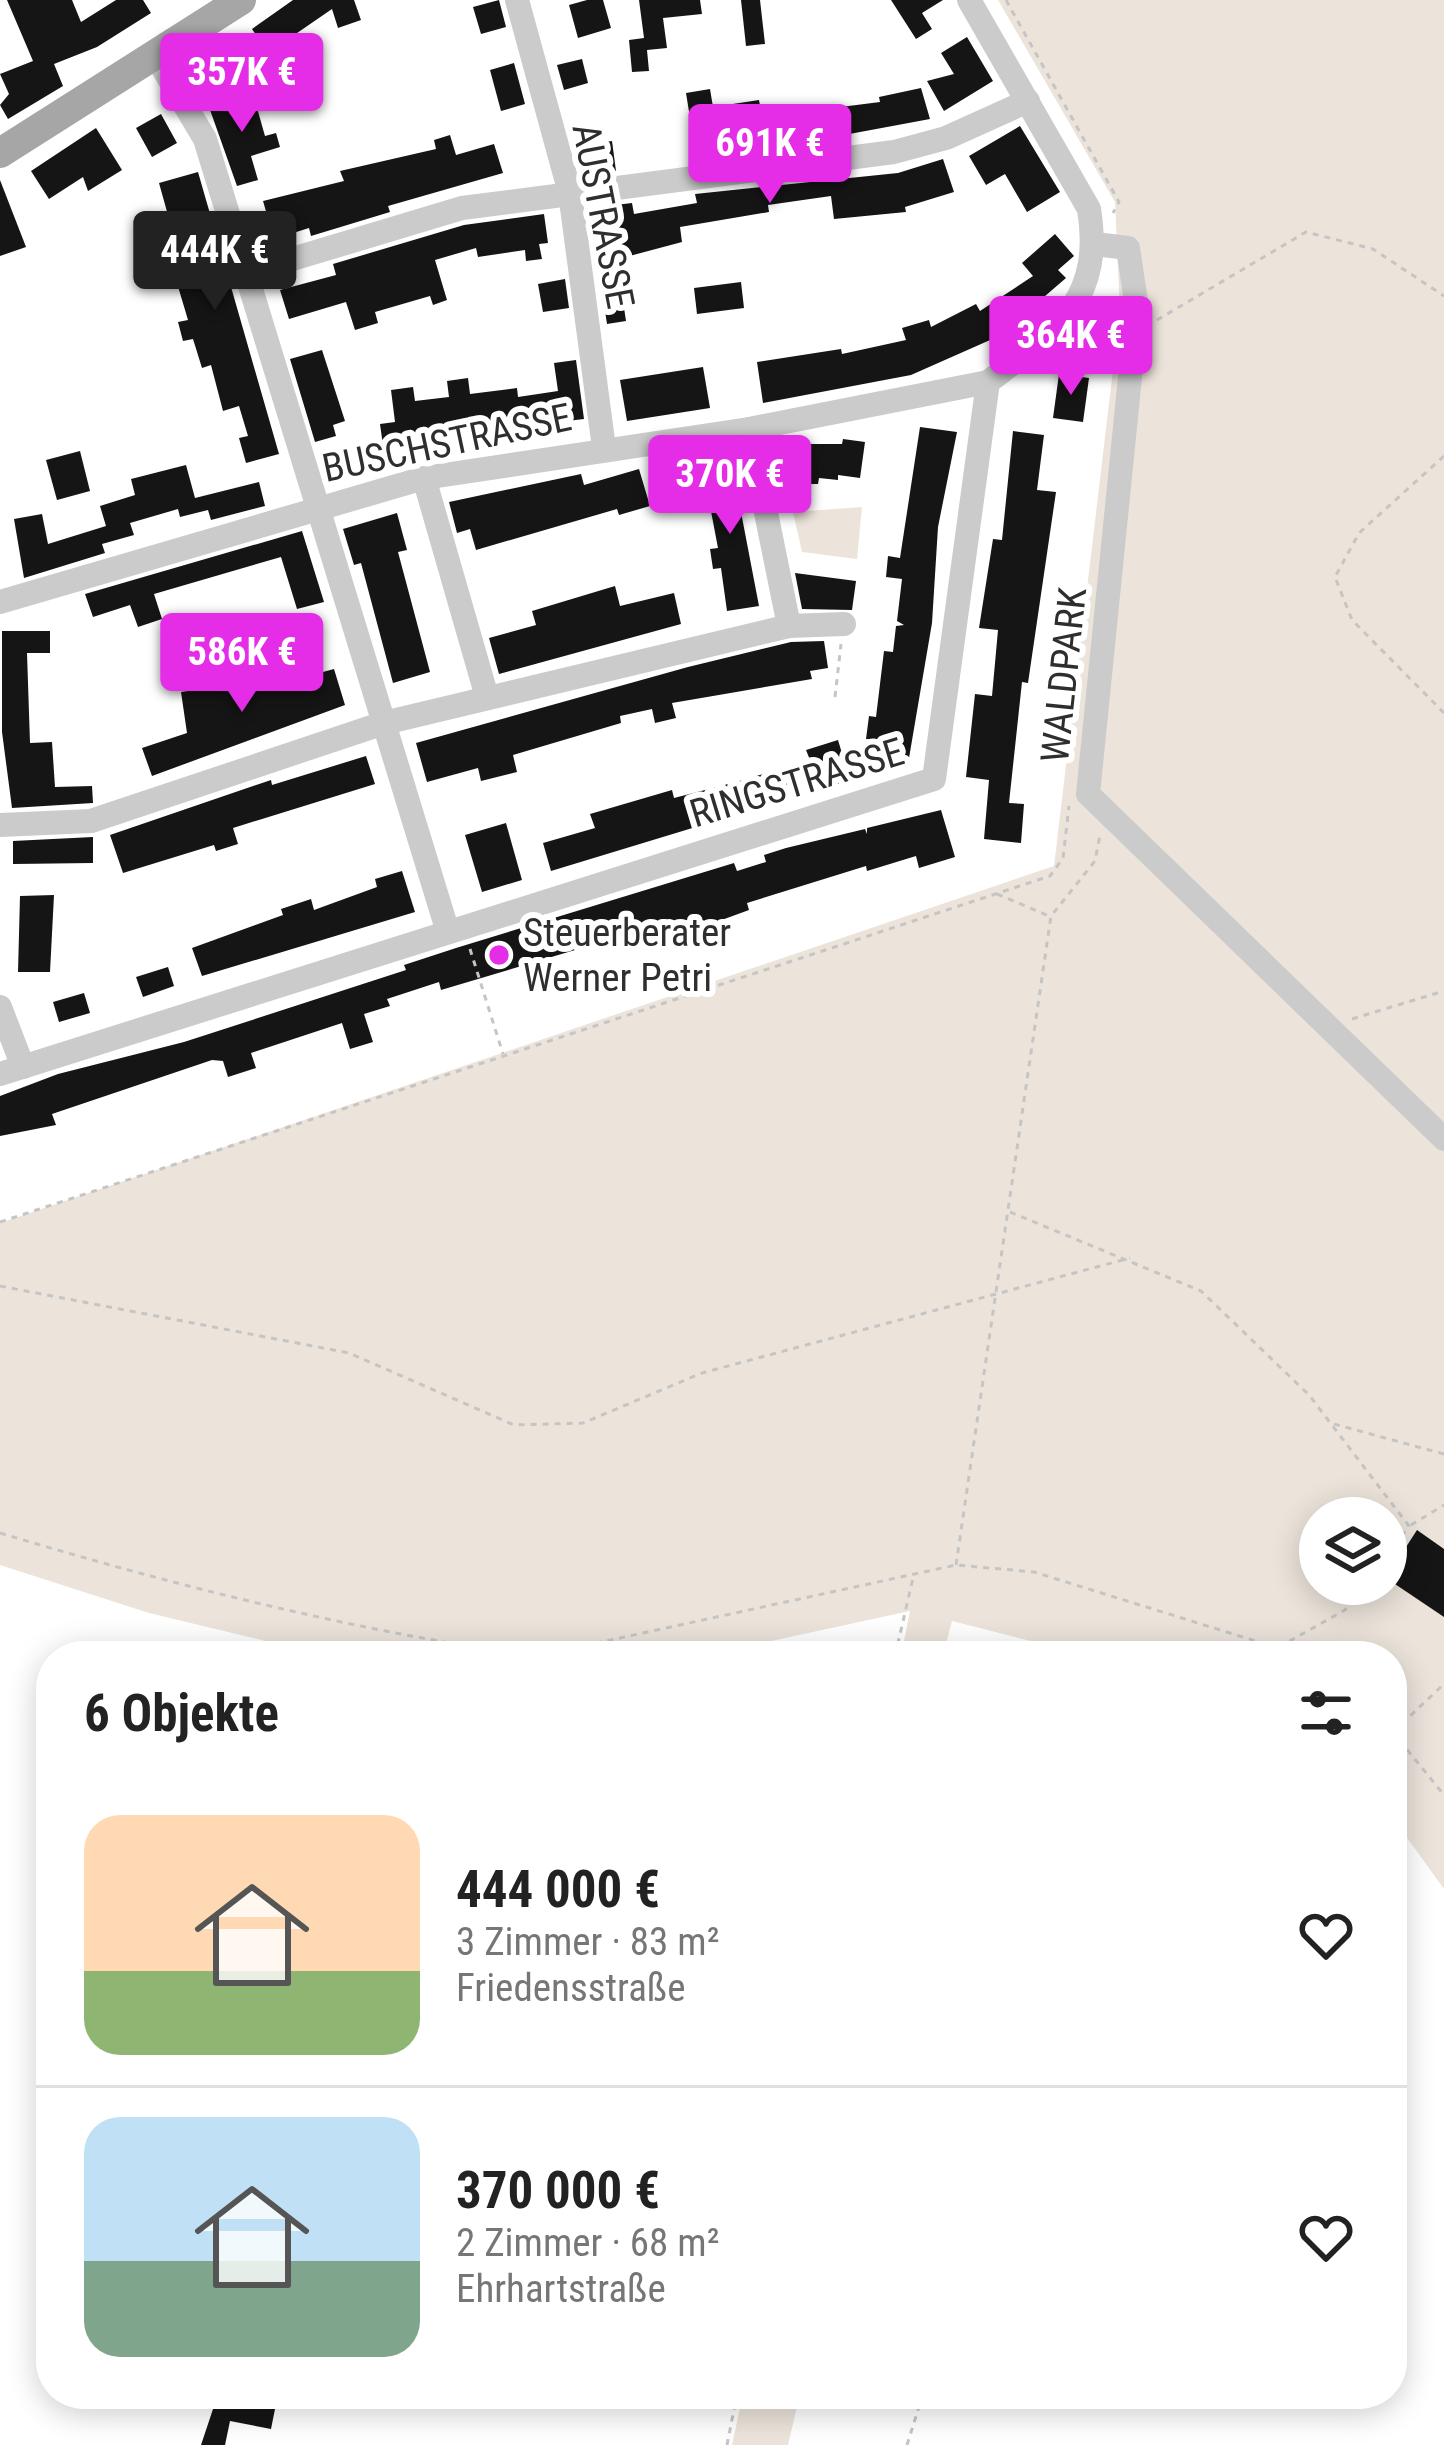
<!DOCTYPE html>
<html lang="de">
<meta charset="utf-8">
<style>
body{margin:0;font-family:"Roboto Condensed",sans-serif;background:#f6f6f6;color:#222;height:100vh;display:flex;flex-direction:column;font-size:45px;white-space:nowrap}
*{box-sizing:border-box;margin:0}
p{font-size:39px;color:#767676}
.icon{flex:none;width:66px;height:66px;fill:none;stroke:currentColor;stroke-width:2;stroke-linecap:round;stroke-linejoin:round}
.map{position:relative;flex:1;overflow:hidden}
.drawer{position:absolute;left:36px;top:1641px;width:1371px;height:768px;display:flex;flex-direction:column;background:#fff;border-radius:48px;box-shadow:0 6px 30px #0003}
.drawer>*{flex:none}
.buttons{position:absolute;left:1299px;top:1497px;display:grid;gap:24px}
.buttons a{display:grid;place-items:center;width:108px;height:108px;border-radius:50%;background:#fff;box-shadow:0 6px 30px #0003;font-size:60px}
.price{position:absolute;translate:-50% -102px;padding:0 27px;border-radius:12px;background:#e52de8;color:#fff;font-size:39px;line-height:78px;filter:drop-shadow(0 3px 6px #0008)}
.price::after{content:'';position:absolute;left:50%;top:72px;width:36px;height:27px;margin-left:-18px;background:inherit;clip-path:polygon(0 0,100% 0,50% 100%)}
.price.selected{background:#222;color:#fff}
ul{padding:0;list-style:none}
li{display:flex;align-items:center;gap:36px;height:300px;padding:0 48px}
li+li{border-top:3px solid #e0e0e0}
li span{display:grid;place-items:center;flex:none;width:336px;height:240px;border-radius:36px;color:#555}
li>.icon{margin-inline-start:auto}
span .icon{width:144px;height:144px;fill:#fffc;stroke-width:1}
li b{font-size:51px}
h2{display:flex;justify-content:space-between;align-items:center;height:144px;padding:0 48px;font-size:51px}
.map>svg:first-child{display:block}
.green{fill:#ece4db;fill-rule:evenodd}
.building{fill:#151515}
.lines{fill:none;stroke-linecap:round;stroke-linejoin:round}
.path{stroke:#c5c5c5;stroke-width:3;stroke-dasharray:6 6;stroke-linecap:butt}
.minor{stroke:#cbcbcb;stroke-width:24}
.major{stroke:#a6a6a6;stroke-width:30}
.poi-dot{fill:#e52de8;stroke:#fff;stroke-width:4.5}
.labels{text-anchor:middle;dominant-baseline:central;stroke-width:12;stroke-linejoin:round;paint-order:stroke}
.street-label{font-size:39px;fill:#2e2e2e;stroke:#fff}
.poi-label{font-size:39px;fill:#2e2e2e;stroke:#fff;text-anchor:start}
</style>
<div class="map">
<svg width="1444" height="2445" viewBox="0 0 1444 2445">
<rect width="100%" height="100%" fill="#fff"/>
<g class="green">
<path d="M998,0h446v1889l-52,-72v-161h-349l3,-11 -94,-24 -9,35h-42l9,-45 -208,45h-374l-179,-43 -149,-48v-342l1054,-357 66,-555 -5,-109zM1320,1518h66v66h-66z"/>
<polygon points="862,507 857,559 802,552 793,512"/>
<polygon points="743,2394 800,2394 788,2445 732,2445"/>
</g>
<g class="building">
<polygon points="7,0 72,0 81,22 116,0 143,0 151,13 97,47 54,64 63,86 8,119 0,105 9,94 0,74 33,61"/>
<polygon points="293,0 354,0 361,20 338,28 332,9 268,53 252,29"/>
<polygon points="499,0 506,27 481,34 473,7"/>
<polygon points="587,0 603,0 611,28 578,38 569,5"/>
<polygon points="639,0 700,0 702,14 663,18 667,48 647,50 649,71 632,72 629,40 644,38"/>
<polygon points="741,0 760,0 765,44 746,46"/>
<polygon points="891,0 943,0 922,13 932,29 916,39"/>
<polygon points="967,37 993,81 944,111 927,81 954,74 941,53"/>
<polygon points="582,59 588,83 564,90 557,65"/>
<polygon points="514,63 525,104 501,111 490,70"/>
<polygon points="921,88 930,119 737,155 736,149 696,155 686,93 710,89 713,107 759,100 762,117 880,102 879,97"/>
<polygon points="252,90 262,105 257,108 265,136 276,133 280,147 251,156 258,180 237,186 209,107 226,96 230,104"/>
<polygon points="161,114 177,143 152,157 136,128"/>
<polygon points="1020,126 1060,192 1027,212 1005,174 986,185 969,156"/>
<polygon points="96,128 122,170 88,191 83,177 49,199 31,171"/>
<polygon points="450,135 456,155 494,144 503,173 388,206 390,212 311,236 309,228 274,239 263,201 344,181 340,171 436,149 434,140"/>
<polygon points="612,141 616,171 589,175 585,145"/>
<polygon points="943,159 954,192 905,207 906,212 834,219 831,196 768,205 769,212 680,227 682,242 607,262 599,207 632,203 634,214 697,203 695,194 898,173"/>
<polygon points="198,172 279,454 246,463 239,438 248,436 239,406 223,411 211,365 202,368 193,339 183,341 178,322 188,320 174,273 183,269 159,183"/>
<polygon points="0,180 26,247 0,256"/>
<polygon points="544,214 548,243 539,244 542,259 526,261 525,250 478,257 476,248 435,260 447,300 433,305 430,296 375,312 378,323 355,330 346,302 289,319 280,290 336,275 333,264 464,225"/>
<polygon points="1055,234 1074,256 1058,270 1066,278 1030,309 1035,316 1015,329 911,375 763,403 757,362 841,349 842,354 906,340 902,328 929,320 931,327 976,304 980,311 1033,276 1022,263"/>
<polygon points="565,279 569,308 543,312 538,284"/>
<polygon points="741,282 744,308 697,314 694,288"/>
<polygon points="621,288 626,321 607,324 602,291"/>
<polygon points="322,350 345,421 333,425 336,436 315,442 290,359"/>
<polygon points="576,360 584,419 475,432 384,453 380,424 395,422 391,390 413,387 415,401 449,397 447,381 468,378 470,394 517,388 518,397 558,391 554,363"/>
<polygon points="703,367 710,408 627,421 620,380"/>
<polygon points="1059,374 1089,378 1083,422 1053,418"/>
<polygon points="920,427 957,432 938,527 932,623 909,758 877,754 879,740 866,739 869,716 876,717 884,651 893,652 896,626 904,625 897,621 902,579 886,577 888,556 900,558"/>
<polygon points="1013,431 1044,435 1037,490 1056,492 1028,683 1022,682 1009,803 1024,804 1021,843 984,839 989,780 966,777 975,694 992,696 998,630 979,628 993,539 1002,540"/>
<polygon points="843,439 865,442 860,478 838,475 838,480 819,478 818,484 777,484 781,450 801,452 802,444 842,444"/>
<polygon points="80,451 90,491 57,500 46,460"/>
<polygon points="731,460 759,606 727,611 721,568 713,569 710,549 718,548 702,464"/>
<polygon points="186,465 195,498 259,482 265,506 211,520 208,510 180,517 178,509 130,523 134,535 102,544 105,553 24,578 14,519 42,514 48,544 106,526 100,506 135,495 131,479"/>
<polygon points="639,469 650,506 619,515 617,509 476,550 470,529 457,533 449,502 581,474 584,485"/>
<polygon points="397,513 407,550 398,552 430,672 393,683 361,563 354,565 343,529"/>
<polygon points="302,531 324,602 297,609 281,557 154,594 162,619 138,627 130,605 93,617 85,594"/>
<polygon points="795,573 856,581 852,610 802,609"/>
<polygon points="615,586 620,606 674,593 681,624 499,674 489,638 536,625 532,611"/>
<polygon points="2,631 50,631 50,653 27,653 30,743 52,742 55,787 92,786 93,803 12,808 2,732"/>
<polygon points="824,641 828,668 810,671 812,679 672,703 676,718 655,723 652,709 620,716 621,723 513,755 517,772 481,781 478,768 427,782 416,743 688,667 791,642"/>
<polygon points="249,669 256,690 334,669 345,705 152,776 142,748 187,733 181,692 225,686 222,677"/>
<polygon points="838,740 850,780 551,871 543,843 595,828 590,814 672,790 674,798 736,782 810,760 806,750"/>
<polygon points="366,756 375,784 233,828 238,844 216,851 214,845 123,873 110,835 271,780 272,785"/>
<polygon points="941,810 955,857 919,868 916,856 867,871 866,866 747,903 749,910 667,940 662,924 441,990 439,982 387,999 390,1006 364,1014 373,1042 350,1049 342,1023 251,1053 256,1068 228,1077 223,1061 212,1060 52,1114 56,1125 0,1136 0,1096 58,1074 184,1042 406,970 404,965 456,948 734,863 737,871 766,862 764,855 786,848 865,829 867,834 867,828"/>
<polygon points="506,823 522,880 482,892 465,835"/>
<polygon points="93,837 93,863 13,864 13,841"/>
<polygon points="402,871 415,912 202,976 192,948 283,915 281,909 311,899 314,910 377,887 375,879"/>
<polygon points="54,895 50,972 18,972 20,896"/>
<polygon points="168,967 174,986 143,997 136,977"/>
<polygon points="84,993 90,1013 59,1022 53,1002"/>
<polygon points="1417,1530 1444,1549 1444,1617 1386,1578"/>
<polygon points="218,2394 278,2394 271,2429 230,2421 225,2445 201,2445"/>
</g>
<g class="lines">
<g class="path">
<polyline points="1006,0 1119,202 1113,213"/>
<polyline points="1157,320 1306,232 1373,249 1444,296"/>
<polyline points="1444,456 1359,533 1335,577 1352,620 1444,713"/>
<polyline points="835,697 841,644"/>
<polyline points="997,894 1049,916"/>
<polyline points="470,949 503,1054"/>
<polyline points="1352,1019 1444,991"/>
<polyline points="1010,1212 1201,1291 1309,1395 1409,1526 1386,1557"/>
<polyline points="0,1222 1050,876 1063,858 1069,806"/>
<polyline points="0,1286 349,1353 514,1425 583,1423 702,1373 1130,1258"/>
<polyline points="1334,1424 1444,1454"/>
<polyline points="1411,1525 1444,1505"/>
<path d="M0,1533c176,53 351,97 532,123"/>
<polyline points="956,1565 1051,916 1095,861 1100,835"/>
<polyline points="1279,1647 1345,1610 1365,1584"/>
<polyline points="537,1656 956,1565 1034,1572 1278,1648 1289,1656"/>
<polyline points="895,1656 913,1578"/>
<polyline points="1392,1731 1444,1795"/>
<polyline points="1393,1732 1444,1684"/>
<polyline points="727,2445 737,2394"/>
<polyline points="907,2445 923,2394"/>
</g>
<g class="minor">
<polyline points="517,0 570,193 604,448"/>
<polyline points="155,55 205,139 447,929"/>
<polyline points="1095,244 1128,248 1137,308 1088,794 1444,1139"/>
<polyline points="246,273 462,208 894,152 946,138 1028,101"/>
<polyline points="424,478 487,697"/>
<polyline points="0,602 424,478 749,429 988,382"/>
<polyline points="789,626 844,624"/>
<polyline points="0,825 91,821 384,723 789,626 749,429"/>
<polyline points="0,1007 23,1067"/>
<path d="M0,1074l934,-295 54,-397c67,-51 116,-80 101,-173l-120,-209"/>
</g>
<polyline class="major" points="0,153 241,0"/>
</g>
<circle class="poi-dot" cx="499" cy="955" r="12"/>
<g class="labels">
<g class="street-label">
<text transform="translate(603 216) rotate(79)">AUSTRASSE</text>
<text transform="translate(447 443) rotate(-12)">BUSCHSTRASSE</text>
<text transform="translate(1064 675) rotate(-84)">WALDPARK</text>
<text transform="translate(797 783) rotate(-17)">RINGSTRASSE</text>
</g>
<g class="poi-label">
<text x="523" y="933">Steuerberater<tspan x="523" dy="45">Werner Petri</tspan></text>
</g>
</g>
</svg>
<div class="buttons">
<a><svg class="icon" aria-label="layers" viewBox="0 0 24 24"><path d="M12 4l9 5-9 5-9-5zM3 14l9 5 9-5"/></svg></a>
</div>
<b class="price" style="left:242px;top:135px">357K €</b>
<b class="price" style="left:770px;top:206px">691K €</b>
<b class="price selected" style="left:215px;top:313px">444K €</b>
<b class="price" style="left:1071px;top:398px">364K €</b>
<b class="price" style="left:730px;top:537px">370K €</b>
<b class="price" style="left:242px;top:715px">586K €</b>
<section class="drawer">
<h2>6 Objekte<svg class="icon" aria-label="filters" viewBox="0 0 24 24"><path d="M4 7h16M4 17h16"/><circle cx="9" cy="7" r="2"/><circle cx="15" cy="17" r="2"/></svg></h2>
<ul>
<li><span style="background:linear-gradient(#ffd9b3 65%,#8fb573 0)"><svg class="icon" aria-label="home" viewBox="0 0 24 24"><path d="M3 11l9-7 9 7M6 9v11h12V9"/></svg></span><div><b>444 000 €</b><p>3 Zimmer · 83 m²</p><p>Friedensstraße</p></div><svg class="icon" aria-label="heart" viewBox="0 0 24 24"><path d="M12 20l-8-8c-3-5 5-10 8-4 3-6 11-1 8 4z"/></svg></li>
<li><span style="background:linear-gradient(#bfe0f5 60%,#7fa58c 0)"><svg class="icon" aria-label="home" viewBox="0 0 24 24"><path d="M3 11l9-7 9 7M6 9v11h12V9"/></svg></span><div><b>370 000 €</b><p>2 Zimmer · 68 m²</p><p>Ehrhartstraße</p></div><svg class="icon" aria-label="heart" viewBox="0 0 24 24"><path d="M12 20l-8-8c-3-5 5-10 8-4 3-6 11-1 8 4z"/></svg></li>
</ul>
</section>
</div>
